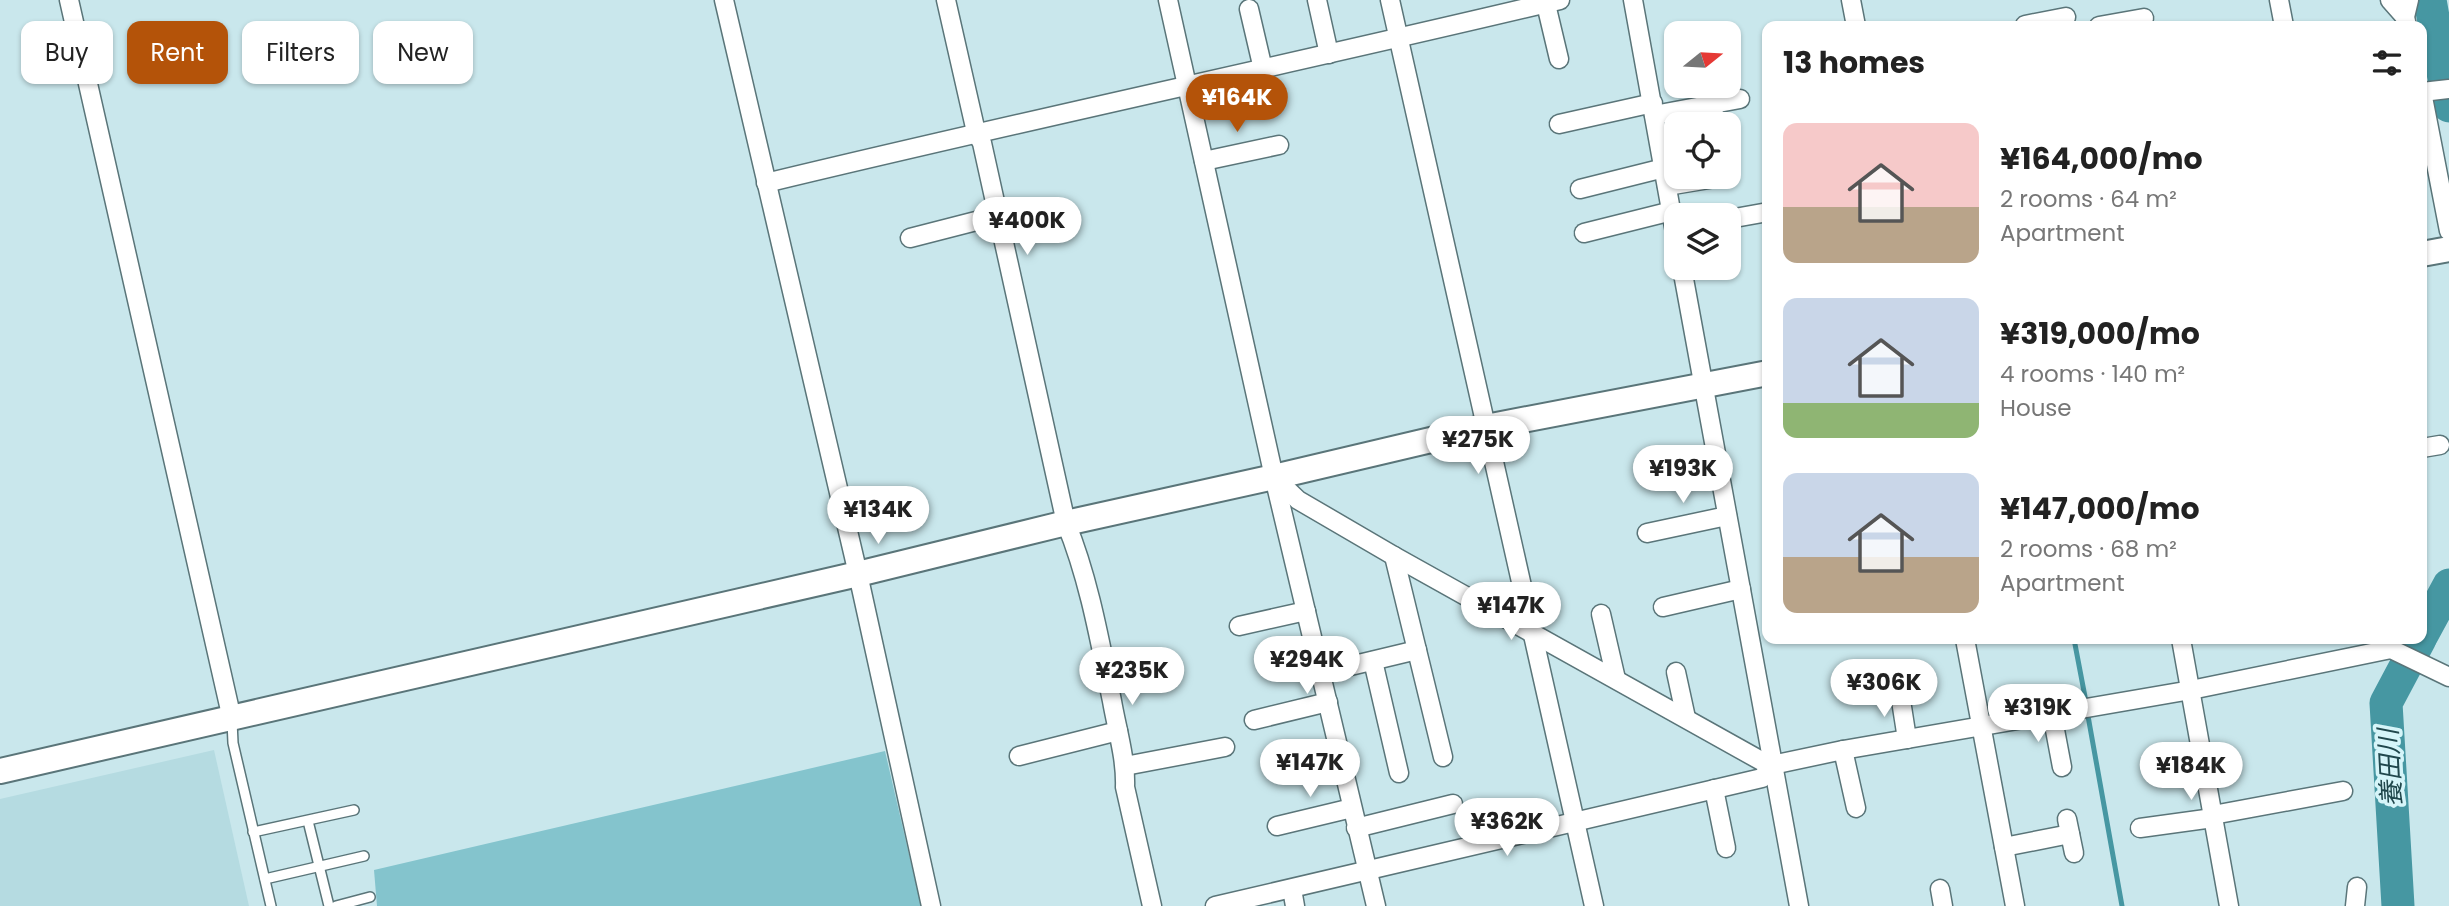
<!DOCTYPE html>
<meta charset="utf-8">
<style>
body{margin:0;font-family:Poppins,"Noto Sans JP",sans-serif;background:#f6f6f6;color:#222;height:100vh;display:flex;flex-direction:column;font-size:26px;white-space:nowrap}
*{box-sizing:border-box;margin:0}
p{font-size:23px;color:#767676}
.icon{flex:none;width:38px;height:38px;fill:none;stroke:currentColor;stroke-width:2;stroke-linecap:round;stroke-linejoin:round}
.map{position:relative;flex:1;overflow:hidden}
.panel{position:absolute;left:1762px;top:21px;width:665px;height:623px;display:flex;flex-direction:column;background:#fff;border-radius:14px;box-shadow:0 2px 5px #0004}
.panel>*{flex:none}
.hud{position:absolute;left:21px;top:21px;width:665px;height:63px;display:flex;gap:14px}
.needle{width:46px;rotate:72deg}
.tools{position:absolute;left:1664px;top:21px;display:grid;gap:14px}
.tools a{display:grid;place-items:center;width:77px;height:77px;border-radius:14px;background:#fff;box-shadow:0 2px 5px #0004;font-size:35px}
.price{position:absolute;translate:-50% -60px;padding:0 16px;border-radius:24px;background:#fff;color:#222;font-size:23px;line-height:46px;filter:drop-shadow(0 2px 4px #0008)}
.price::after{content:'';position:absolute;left:50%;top:42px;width:21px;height:16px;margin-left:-10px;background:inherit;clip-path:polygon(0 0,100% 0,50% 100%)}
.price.active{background:#b45309;color:#fff}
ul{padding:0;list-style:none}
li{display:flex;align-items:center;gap:21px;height:175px;padding:0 21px}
li span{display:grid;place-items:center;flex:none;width:196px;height:140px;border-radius:14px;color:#555}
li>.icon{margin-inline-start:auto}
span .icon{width:84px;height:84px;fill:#fffc;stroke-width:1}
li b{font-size:30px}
h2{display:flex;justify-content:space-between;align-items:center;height:84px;padding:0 21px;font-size:30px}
.pill{padding:0 24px;border-radius:14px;background:#fff;box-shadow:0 2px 5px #0004;font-size:24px;line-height:63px}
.pill.active{background:#b45309;color:#fff}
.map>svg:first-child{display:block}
.built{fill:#b5dbe1}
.green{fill:#84c4cd}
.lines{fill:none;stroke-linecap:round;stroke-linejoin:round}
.stream{stroke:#4697a2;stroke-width:5}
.river{stroke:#4697a2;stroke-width:33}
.lane-casing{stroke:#5a7579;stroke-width:12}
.street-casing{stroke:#5a7579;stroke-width:21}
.secondary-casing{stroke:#5a7579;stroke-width:28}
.lane{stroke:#fff;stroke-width:9}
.street{stroke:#fff;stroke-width:18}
.secondary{stroke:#fff;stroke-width:24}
.labels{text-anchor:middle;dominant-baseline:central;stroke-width:7;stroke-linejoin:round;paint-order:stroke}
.water-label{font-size:26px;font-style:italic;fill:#21484d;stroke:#d6f5f9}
</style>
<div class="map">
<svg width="2449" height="906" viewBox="0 0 2449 906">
<rect width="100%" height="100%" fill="#c9e7ec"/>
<polygon class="built" points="214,750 249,906 0,906 0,799"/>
<polygon class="green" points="885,751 921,906 377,906 374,870"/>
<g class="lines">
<g class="stream">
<polyline points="2074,639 2086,702"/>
<polyline points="2088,716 2122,906"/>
</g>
<g class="river">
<polyline points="2430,0 2449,106"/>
<polyline points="2422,635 2449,585"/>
<polyline points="2398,906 2386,703 2420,639"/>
</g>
<g class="lane-casing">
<g id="lane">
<polyline points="232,721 233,743 271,906"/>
<polyline points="308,821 329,906"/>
<polyline points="253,832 354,810"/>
<polyline points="265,879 364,856"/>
<polyline points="336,906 370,897"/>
</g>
</g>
<g class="street-casing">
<g id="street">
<polyline points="69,0 232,719"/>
<polyline points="724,0 858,574 931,906"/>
<path d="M946,0l30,132 6,11 84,380c23,56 34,119 46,178 5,29 14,57 13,86l27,119"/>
<polyline points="1168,0 1274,477 1376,906"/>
<polyline points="1317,0 1329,54"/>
<polyline points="1390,0 1594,906"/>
<polyline points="1545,0 1559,59"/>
<polyline points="1633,0 1676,238"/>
<polyline points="1851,0 1856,26"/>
<polyline points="2279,0 2284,26"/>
<polyline points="2390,0 2405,17"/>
<polyline points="1249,9 1263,69"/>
<polyline points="2025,25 2066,17"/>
<polyline points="2099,26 2144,18"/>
<polyline points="2407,26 2405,17 2409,0"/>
<polyline points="2422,92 2449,231"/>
<polyline points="2422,92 2449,89"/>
<polyline points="1712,104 1716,124"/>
<polyline points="1654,115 1740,99"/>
<polyline points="1559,124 1653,103"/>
<polyline points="1204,161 1279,145"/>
<path d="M766,183c264,-64 530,-120 794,-183"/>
<polyline points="1667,186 1721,177"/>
<polyline points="1580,189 1664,168"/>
<polyline points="1729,219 1768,212"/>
<polyline points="1584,233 1672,211"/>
<polyline points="910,238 984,219 997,213"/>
<polyline points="1682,268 1799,906"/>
<polyline points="2422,448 2440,445"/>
<polyline points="1274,477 1298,500 1394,556 1765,763 1772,765 1843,750 2191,690 2391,649 2449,677"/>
<polyline points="1647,533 1727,516"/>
<polyline points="1394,556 1443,757"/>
<polyline points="1663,607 1741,589"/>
<polyline points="1601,614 1616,679"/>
<polyline points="1239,626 1306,611"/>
<polyline points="1965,639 2015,906"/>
<polyline points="2181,639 2229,906"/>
<polyline points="1373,661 1399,773"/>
<polyline points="1676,672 1686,718"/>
<polyline points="1321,673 1417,650"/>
<polyline points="1900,694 1907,739"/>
<polyline points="2052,714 2062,767"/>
<polyline points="1254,720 1328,702"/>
<polyline points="1843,750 1856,808"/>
<polyline points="1019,756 1118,731"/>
<polyline points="1125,766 1225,747"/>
<polyline points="1714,789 1726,848"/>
<polyline points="2213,815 2343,791"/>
<polyline points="2067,819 2074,853"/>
<polyline points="1277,826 1352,808"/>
<polyline points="1356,828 1453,804"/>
<polyline points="2140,828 2213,818"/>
<polyline points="2004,847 2070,834"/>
<polyline points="1292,889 1295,906"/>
<polyline points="1940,889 1943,906"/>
<polyline points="1215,906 1762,778 1772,765"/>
<polyline points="2355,906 2357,887"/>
</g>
</g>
<g class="secondary-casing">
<g id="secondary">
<polyline points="2422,254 2449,249"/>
<polyline points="0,771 858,574 1066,523 1274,477 1486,427 1768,373"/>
</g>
</g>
<use href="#lane" class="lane"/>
<use href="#street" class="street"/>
<use href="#secondary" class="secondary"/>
</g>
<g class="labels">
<g class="water-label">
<text transform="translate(2390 768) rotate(-93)">養田川</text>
</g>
</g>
</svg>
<div class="tools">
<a><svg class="needle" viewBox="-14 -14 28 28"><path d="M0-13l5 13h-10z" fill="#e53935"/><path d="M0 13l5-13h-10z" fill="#767676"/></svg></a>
<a><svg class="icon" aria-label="locate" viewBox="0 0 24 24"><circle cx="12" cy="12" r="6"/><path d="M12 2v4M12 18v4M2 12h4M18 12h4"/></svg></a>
<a><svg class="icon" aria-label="layers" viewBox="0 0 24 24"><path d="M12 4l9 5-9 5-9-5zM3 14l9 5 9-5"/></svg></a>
</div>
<b class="price active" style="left:1237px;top:134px">¥164K</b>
<b class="price" style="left:1027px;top:257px">¥400K</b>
<b class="price" style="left:1478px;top:476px">¥275K</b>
<b class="price" style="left:1683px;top:505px">¥193K</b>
<b class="price" style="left:878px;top:546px">¥134K</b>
<b class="price" style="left:1511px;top:642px">¥147K</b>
<b class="price" style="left:1307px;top:696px">¥294K</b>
<b class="price" style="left:1132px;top:707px">¥235K</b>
<b class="price" style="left:1884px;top:719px">¥306K</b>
<b class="price" style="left:2038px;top:744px">¥319K</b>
<b class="price" style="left:1310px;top:799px">¥147K</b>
<b class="price" style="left:2191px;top:802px">¥184K</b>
<b class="price" style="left:1507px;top:858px">¥362K</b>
<div class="hud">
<a class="pill">Buy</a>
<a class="pill active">Rent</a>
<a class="pill">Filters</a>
<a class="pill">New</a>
</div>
<section class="panel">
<h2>13 homes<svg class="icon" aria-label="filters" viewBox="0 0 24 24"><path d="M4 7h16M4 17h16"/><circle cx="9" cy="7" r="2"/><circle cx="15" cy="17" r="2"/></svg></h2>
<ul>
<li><span style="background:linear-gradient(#f6c9c9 60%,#b9a48a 0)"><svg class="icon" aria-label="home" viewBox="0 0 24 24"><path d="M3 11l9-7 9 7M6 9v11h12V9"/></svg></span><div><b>¥164,000/mo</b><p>2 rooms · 64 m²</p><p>Apartment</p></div></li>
<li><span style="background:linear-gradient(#c9d6e8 75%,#8fb573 0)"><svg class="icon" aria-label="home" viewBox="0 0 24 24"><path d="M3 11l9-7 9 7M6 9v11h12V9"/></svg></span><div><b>¥319,000/mo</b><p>4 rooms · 140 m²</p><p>House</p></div></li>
<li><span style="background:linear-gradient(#c9d6e8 60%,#b9a48a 0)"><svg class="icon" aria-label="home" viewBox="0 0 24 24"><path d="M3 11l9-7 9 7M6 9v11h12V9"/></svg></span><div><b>¥147,000/mo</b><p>2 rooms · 68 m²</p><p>Apartment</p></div></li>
</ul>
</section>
</div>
